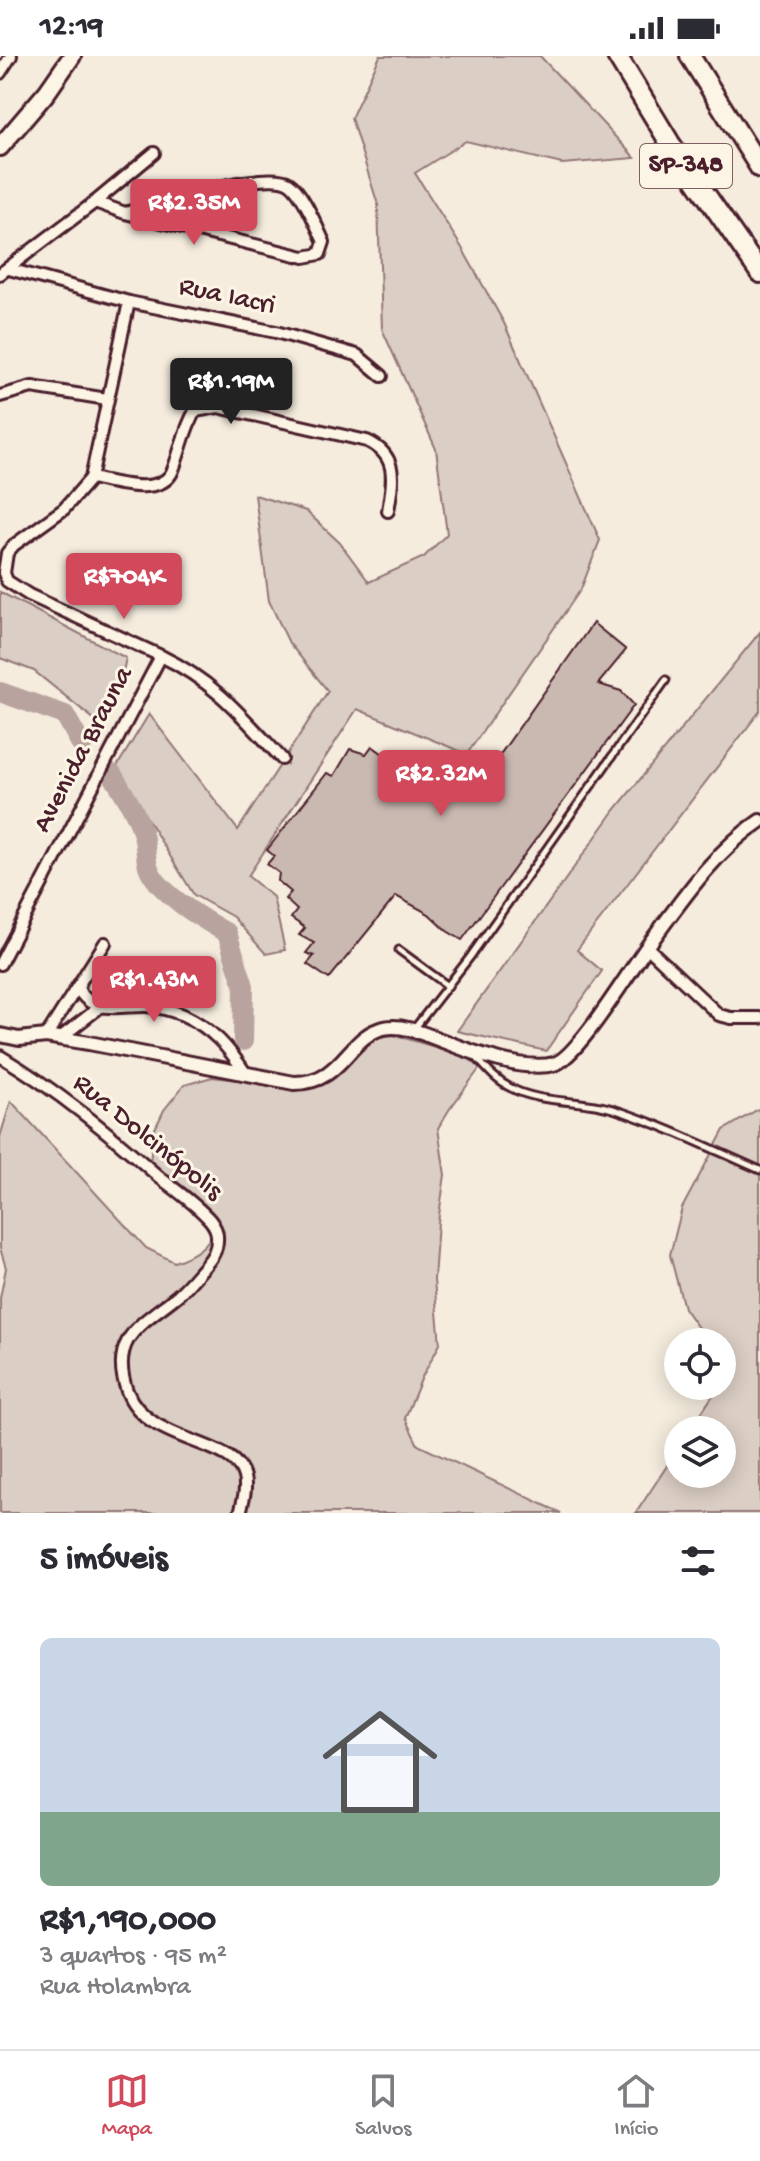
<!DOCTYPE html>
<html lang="pt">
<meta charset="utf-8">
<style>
body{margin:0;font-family:"Gochi Hand",sans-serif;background:#f7f7f7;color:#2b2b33;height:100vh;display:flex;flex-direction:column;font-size:30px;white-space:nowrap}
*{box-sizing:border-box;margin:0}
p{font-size:26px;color:#7c7c81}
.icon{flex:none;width:44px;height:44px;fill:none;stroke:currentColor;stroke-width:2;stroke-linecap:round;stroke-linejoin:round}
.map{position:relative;height:1457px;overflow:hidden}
.panel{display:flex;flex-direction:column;background:#fff;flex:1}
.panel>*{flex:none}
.controls{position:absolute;left:664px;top:1272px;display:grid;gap:16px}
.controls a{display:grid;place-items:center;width:72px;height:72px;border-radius:50%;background:#fff;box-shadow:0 4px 20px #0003;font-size:40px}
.price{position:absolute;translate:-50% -68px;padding:0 18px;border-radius:8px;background:#d1495b;color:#fff;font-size:26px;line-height:52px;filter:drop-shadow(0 2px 4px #0008)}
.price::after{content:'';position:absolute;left:50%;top:48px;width:24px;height:18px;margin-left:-12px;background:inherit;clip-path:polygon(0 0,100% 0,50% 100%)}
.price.active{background:#222;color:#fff}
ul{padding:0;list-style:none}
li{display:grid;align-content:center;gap:16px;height:424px;padding:0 40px}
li+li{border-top:2px solid #e1e1e2}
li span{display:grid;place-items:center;height:248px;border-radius:12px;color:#555}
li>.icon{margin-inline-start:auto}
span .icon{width:144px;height:144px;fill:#fffc;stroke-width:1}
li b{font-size:34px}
h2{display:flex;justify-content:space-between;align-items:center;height:96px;padding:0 40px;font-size:34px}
.status{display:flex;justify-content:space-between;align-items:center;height:56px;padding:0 40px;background:#fff;direction:ltr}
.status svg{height:22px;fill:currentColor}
.dock{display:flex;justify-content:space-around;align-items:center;height:112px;border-top:2px solid #e1e1e2;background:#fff;font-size:22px;color:#7c7c81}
.dock a{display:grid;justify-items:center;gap:4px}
.dock .active{color:#d1495b}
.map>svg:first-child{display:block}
.green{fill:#dbcec4;stroke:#927678;stroke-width:2}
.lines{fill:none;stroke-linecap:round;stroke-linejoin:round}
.river{stroke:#b8a39e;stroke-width:20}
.building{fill:#cab9b1;stroke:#4a1f2b;stroke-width:2}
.service-casing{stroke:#4a1f2b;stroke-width:11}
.minor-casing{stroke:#4a1f2b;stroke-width:16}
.tertiary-casing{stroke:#4a1f2b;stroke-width:18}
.primary-casing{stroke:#4a1f2b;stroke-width:22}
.motorway-casing{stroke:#4a1f2b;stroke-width:24}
.service{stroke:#fcf5e5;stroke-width:5}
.minor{stroke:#fcf5e5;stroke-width:10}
.tertiary{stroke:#fcf5e5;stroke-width:12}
.primary{stroke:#fcf5e5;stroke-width:16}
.motorway{stroke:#fcf5e5;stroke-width:18}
.labels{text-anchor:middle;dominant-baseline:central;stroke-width:6;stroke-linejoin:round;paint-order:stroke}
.shield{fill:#fcf5e5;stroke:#7f5f63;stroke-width:2}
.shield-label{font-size:26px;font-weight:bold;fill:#4a1f2b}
.street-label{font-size:28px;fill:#4a1f2b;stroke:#fcf5e5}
</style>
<div class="status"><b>12:19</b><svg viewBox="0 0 49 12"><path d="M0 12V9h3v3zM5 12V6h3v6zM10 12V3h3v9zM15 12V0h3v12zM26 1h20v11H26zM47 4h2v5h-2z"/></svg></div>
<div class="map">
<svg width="760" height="1457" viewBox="0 0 760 1457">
<rect width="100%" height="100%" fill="#f5ecde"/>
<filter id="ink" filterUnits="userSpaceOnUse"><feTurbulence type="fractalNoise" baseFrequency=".0125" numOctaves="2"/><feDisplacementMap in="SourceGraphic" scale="16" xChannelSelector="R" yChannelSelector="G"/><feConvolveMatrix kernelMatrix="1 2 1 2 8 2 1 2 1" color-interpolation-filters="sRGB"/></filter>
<g filter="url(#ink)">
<g class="green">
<polygon points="380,0 540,0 635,102 562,108 466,85 415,117 462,192 504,267 600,484 581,533 467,698 357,653 248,820 273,841 285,894 266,898 233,861 194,839 116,712 149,658 238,774 328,635 289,587 269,545 255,439 306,455 340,487 369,526 424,501 447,478 436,393 382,273 378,149 351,62"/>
<polygon points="0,536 126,602 119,634 95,664 34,615 0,602"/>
<polygon points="760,576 760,655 577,894 602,915 546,995 457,975 615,754"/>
<path d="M394,979l72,21 14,12 -31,42 -11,18 7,47 -7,47 -4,58 6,64 -18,33 -17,41 13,27 143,68h-561v-215l6,-30 -6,-20v-111l11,-36 135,147 28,14c24,-8 33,-16 45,-38l-69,-61 3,-30 11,-23 20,-25 28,-8 91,10 20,-3 21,-17 24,-25 7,-5z"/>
<polygon points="760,1052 760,1457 636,1457 678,1393 678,1418 722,1418 722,1374 690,1374 719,1330 722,1330 728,1315 722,1306 722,1286 708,1286 684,1252 670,1199 682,1152 724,1074"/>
</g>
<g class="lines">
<g class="river">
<polyline points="0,636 65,659 82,690"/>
<path d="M112,718c12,20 25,38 31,61 3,10 2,21 5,31 8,26 56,54 79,67l17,53 -1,55"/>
</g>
</g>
<polygon class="building" points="593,567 626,594 598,628 621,635 634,649 462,884 447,875 429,858 396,840 329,923 307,908 314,900 306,897 314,887 299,879 305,872 291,862 297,854 285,843 291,836 278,825 279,817 267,808 274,800 267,794 327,717 334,720 350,693 366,698 372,690 404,713 410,705 428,719 434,712 454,726 464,711 482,724"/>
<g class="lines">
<g class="service-casing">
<g id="service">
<polyline points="399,894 448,930"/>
<polyline points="414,973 470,901 666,624"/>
<path d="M475,1000c11,12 21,25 36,32 30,16 70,11 102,21 50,16 99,40 147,61"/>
</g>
</g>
<g class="minor-casing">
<g id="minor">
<polyline points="0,17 11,0"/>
<path d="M95,146l30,11 179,44 16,-3 4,-12c-7,-15 -22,-51 -35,-59 -24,-15 -134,22 -164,30"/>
<polyline points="9,213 129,246 276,276 357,299 382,320"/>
<polyline points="0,218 95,146 154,97"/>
<polyline points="0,340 32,331 107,343"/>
<path d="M91,422c22,4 71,20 82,-8 8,-20 11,-40 22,-59l23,-4 149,34c32,15 26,39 21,70"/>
<path d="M161,600c54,26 81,60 121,103"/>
<polyline points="647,891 719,959 731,962 760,962"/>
<polyline points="0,908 161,600 29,539 7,525 4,517 7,497 14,489 64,453 91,422 129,246"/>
<path d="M78,932c14,28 43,17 68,18 13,1 25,4 37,9 29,13 46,33 63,59"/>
<polyline points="46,980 105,887"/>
<polyline points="60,982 100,951"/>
<path d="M0,1000c57,34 109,77 159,121 17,13 37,27 51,43 4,5 7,10 7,16 1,14 -5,22 -14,32 -8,9 -16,19 -25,27 -34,28 -70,42 -51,96 20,54 109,47 117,86 3,12 -1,24 -4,36"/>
</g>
</g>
<g class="tertiary-casing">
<path id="tertiary" d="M0,979l19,4 27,-3 43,7 205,40c50,0 53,-47 90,-55 20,-4 40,6 59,13 28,11 81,31 111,23 23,-6 76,-94 93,-117 33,-44 67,-96 113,-126"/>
</g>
<g class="primary-casing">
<polyline id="primary" points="0,91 47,36 72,0"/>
</g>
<g class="motorway-casing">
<g id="motorway">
<polyline points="617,0 670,87 760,217"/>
<polyline points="690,0 760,112"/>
</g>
</g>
<use href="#service" class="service"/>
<use href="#minor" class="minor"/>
<use href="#tertiary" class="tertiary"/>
<use href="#primary" class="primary"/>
<use href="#motorway" class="motorway"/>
</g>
</g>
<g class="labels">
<rect class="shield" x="640" y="88" width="92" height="44" rx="6"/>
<g class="shield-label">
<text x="686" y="110">SP-348</text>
</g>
<g class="street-label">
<text transform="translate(227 241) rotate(12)">Rua Iacri</text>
<text transform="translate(84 694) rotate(-62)">Avenida Brauna</text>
<text transform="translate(147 1082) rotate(39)">Rua Dolcinópolis</text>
</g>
</g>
</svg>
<div class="controls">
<a><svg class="icon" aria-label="locate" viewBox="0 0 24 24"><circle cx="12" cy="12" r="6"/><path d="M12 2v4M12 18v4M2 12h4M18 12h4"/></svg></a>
<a><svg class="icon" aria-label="layers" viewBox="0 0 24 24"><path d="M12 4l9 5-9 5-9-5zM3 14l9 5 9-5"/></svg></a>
</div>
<b class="price" style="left:194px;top:191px">R$2.35M</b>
<b class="price active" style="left:231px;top:370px">R$1.19M</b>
<b class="price" style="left:124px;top:565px">R$704K</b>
<b class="price" style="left:441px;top:762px">R$2.32M</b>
<b class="price" style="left:154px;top:968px">R$1.43M</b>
</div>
<section class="panel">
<h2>5 imóveis<svg class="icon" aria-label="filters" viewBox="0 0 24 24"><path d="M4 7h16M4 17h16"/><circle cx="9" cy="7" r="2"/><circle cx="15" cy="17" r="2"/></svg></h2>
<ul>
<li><span style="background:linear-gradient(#c9d6e8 70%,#7fa58c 0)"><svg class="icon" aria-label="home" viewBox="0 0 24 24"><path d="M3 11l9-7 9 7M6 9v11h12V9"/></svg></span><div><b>R$1,190,000</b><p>3 quartos · 95 m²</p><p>Rua Holambra</p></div></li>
</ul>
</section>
<nav class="dock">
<a class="active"><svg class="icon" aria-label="map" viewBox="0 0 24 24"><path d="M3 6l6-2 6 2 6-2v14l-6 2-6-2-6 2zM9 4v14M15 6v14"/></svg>Mapa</a>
<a><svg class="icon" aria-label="saved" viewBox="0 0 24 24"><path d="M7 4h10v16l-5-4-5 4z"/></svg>Salvos</a>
<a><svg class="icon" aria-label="home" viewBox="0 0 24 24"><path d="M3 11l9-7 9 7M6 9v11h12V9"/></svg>Início</a>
</nav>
